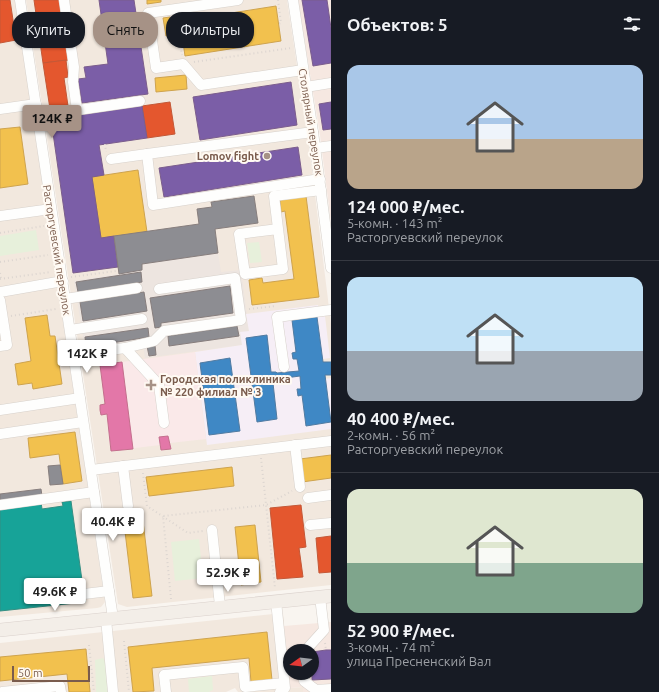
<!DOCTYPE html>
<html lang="ru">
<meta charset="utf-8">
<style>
body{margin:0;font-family:Ubuntu,sans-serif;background:#20242c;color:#f1f3f6;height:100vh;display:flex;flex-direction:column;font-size:15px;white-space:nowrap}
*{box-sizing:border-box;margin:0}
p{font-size:13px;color:#9ea1a6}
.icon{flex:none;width:22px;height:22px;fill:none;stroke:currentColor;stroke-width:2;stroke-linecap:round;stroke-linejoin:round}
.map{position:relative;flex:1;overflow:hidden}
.sheet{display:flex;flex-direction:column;background:#171b24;width:328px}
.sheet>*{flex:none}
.banner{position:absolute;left:12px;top:12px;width:259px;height:36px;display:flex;gap:8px}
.needle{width:26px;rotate:255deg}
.tools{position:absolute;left:283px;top:644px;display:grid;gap:8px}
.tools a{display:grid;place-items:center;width:36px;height:36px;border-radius:50%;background:#171b24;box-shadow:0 1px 3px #0004;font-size:20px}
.scale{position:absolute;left:12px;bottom:10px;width:78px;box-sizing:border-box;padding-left:4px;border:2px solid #7a5c4d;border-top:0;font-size:11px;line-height:14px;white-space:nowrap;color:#7a5c4d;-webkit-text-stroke:3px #fffaf3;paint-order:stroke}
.price{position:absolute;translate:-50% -34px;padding:0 9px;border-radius:4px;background:#fff;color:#222;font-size:13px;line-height:26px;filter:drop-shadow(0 1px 2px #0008)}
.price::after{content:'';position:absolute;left:50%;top:24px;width:12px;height:9px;margin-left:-6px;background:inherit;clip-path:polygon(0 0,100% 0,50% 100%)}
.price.active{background:#a69286;color:#111}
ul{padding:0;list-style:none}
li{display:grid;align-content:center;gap:8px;height:212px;padding:0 16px}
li+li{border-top:1px solid #363941}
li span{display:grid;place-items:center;height:124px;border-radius:12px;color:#555}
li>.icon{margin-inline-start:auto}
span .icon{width:72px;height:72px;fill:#fffc;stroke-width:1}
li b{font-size:17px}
h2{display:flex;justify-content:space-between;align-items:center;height:48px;padding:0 16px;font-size:17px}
.tag{padding:0 14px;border-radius:16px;background:#171b24;box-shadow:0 1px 3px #0004;font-size:14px;line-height:36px}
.tag.active{background:#a69286;color:#111}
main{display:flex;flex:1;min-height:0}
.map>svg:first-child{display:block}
.residential{fill:#f2e8de}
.commercial{fill:#f6e8e1;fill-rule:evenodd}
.industrial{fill:#ede5e0}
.education{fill:#f6eef6}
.medical{fill:#fae9e9}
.green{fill:#e7f0db}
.homes{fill:#f2c14e;stroke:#cea34e}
.shops{fill:#e4572e;stroke:#c45837}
.offices{fill:#7b5ea7;stroke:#7b5d8c}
.schools{fill:#3f88c5;stroke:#517ba1}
.health{fill:#e377a8;stroke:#c46f8d}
.public{fill:#17a398;stroke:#358e82}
.industry{fill:#8d8d92;stroke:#877e7d}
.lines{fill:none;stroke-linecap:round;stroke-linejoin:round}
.minor-casing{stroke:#d7d1cb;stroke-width:11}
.major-casing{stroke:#dad1cc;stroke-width:14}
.path{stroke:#dcd5d0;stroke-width:2;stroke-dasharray:1 3;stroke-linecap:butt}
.minor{stroke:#fefefd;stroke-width:10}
.major{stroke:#f3eee8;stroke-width:13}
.poi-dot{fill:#a69286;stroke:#fffaf3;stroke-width:1.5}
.labels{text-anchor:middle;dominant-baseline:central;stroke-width:4;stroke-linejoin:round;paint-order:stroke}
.street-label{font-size:11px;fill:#7a5c4d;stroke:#fffaf3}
.poi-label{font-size:11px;font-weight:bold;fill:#7a5c4d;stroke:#fffaf3;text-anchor:end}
</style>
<main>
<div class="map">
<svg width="331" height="692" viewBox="0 0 331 692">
<rect width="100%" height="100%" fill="#f9f5f0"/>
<g class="residential">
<polygon points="0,0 15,0 105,602 101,607 97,608 0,617"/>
<polygon points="26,0 287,0 308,138 331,324 331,585 127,607 118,604"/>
<polygon points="283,613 290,688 303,687 303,692 238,692 235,688 226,692 0,692 0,643"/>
</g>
<g class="commercial">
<polygon points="298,0 331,0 331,223 320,135"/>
<path d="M331,622v70h-28v-5l-13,1 -6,-62zM290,651h22v22h-22z"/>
</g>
<polygon class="industrial" points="218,253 221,272 241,270 249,331 242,345 145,358 142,340 85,349 74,281 142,270 142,264"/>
<polygon class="education" points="318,305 319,317 325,316 330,358 323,359 323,362 331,362 331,375 325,375 325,379 331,378 331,429 207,445 195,352 242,345 240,332 249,331 246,314"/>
<polygon class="medical" points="195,352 206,439 170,443 171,449 161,450 160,445 111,451 107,415 101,415 100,405 105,404 100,365"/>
<g class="green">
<polygon points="36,230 39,250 0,256 0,236"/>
<polygon points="259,242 262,262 250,263 247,243"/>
<polygon points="199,539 203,578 175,581 171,542"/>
<path d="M103,658c7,9 6,22 5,34h-12l-1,-32z"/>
<polygon points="212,676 213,690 209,692 189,692 188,679"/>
</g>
<g class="homes">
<polygon points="147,0 161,0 161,2 147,4"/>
<polygon points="276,6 281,41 185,56 180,21"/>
<polygon points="170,17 173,35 166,36 163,18"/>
<polygon points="186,75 187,89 156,92 155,78"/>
<polygon points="20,127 28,184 0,188 0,129"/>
<polygon points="138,170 147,232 101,238 92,177"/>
<polygon points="306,196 319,297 252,305 249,280 262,278 263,283 294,279 285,211 281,212 280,199"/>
<polygon points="47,315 50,336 55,336 62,384 33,389 32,383 18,385 15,364 31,361 25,318"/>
<polygon points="75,432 82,481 63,484 59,454 30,458 28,438"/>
<polygon points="331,455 331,478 302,482 300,459"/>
<polygon points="232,467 234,486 149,496 146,477"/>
<polygon points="142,513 152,596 133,598 123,515"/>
<polygon points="255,525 261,582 241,585 235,527"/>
<polygon points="267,632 272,680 251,682 249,658 152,668 154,691 133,692 128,647"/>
<polygon points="86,649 90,692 69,692 67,674 0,681 0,657"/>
</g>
<g class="shops">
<polygon points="0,0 10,0 16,40 0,43"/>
<polygon points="34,0 60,0 69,60 43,63"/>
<polygon points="66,60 68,77 64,78 68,106 50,109 43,63"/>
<polygon points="170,102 175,134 147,138 142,106"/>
<polygon points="301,505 306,547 299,548 303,577 277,579 270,508"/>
<polygon points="331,536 331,572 319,573 316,538"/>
</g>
<g class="offices">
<polygon points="99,0 134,0 148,94 82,103 78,79 86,78 84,67 108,64"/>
<polygon points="302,0 327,0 331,28 331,63 313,66"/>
<polygon points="291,82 297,125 200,140 193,97"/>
<polygon points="331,102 331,129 323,130 319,104"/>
<polygon points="142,106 147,138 99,145 104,175 92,177 101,238 114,236 118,267 73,273 51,119"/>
<polygon points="298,147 302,175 164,197 159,168"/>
<polygon points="326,650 331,650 331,679 312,680 312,652"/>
</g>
<g class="schools">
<polygon points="317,317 323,362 331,362 331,375 325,375 331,422 306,426 302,395 298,396 297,389 301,389 300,376 278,379 278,383 273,383 277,419 257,422 246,338 267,335 271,372 276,372 277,373 299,371 297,359 293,359 292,353 296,352 292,320"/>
<polygon points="230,358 240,431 209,435 200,363"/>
</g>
<g class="health">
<polygon points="122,362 133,449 111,451 107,414 101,415 100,410 100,405 105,404 100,365"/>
<polygon points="168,436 171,449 161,450 159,437"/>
</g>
<polygon class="public" points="71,501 85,602 0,611 0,508 41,502 42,509 63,506 62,502"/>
<g class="industry">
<polygon points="254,196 258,223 215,229 218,253 142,264 142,270 119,274 114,236 199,224 197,209 212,207 211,202"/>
<polygon points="141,272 142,282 78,292 76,282"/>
<polygon points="230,286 233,313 161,323 161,327 155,328 150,298"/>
<polygon points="144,292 147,311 83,321 80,302"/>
<polygon points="237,326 239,336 169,346 168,336"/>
<polygon points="148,328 149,337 86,347 85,337"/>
<polygon points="155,345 156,355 149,356 147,346"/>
<polygon points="60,465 63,484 50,485 48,466"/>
<polygon points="41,489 42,496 0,502 0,494"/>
</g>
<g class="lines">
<g class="minor-casing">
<g id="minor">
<polyline points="20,0 113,618"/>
<polyline points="64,0 74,67 73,82 77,110"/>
<polyline points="238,0 148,13 156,68 183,64 201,85 303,70"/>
<polyline points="293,0 313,132 331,268"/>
<polyline points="306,87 331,83"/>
<polyline points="0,109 36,104"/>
<polyline points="37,116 140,101"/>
<polyline points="313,132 147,154 153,205 320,179"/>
<polyline points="316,148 331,146"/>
<polyline points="111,159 147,154"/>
<polyline points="0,216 51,209"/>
<polyline points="278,229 239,234 245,274 283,269 274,196 321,190"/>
<polyline points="0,292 63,281"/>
<polyline points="65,299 137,288"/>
<polyline points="0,300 7,345 0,346"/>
<polyline points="70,330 142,319"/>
<polyline points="125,348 159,385 164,423"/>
<polyline points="73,355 125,348 154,341 164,331 241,320 235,278 159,289"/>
<polyline points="284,367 277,317 331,310"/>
<polyline points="0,410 80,398"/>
<polyline points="0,434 83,422"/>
<polyline points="295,445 300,487"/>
<polyline points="123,466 128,506"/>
<polyline points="91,470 331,441"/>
<polyline points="308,498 331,495"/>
<polyline points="0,505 94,492"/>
<polyline points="310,525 331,523"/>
<polyline points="212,530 220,606"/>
<polyline points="84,594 109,591"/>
<polyline points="276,601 285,688 280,692"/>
<polyline points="106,619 113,692"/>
<polyline points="305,651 324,630 320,597"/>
<polyline points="304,673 304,681 316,690 331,689"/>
<polyline points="2,692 60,686 61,692"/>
<polyline points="166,692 164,675 243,667 245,687 284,683"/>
</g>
</g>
<g class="major-casing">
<polyline id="major" points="0,630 331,596"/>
</g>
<g class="path">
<polyline points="278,0 281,23 278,24"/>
<polyline points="176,19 182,55"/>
<polyline points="194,62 291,48"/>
<polyline points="105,144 106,152"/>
<polyline points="0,233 44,226"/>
<polyline points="0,262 48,255"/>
<polyline points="0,273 1,279"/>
<polyline points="71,277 116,271"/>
<polyline points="0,279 51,272"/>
<polyline points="249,309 276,306"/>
<polyline points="11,316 56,309"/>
<polyline points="261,458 275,588"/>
<polyline points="143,473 147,506 188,533 203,531"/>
<polyline points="171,599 163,516 266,505 292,491"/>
<polyline points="124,641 129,692"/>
<polyline points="325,643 326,650"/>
<polyline points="89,645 94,692"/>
</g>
<use href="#minor" class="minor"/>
<use href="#major" class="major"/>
</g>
<g class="poi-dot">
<circle cx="267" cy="156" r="4"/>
<path d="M149 379h4v4h4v4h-4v4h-4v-4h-4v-4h4z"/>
</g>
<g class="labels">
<g class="street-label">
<text transform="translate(311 122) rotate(81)">Столярный переулок</text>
<text transform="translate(57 250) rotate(81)">Расторгуевский переулок</text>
</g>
<g class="poi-label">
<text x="259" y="156">Lomov fight</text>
<text x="160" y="379" text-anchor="start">Городская поликлиника<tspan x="160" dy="13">№ 220 филиал № 3</tspan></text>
</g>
</g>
</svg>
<div class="tools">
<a><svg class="needle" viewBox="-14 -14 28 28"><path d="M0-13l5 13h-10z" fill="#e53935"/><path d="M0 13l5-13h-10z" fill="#9ea1a6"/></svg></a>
</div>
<div class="scale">50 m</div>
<b class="price active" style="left:52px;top:139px">124K ₽</b>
<b class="price" style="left:87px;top:374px">142K ₽</b>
<b class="price" style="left:113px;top:542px">40.4K ₽</b>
<b class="price" style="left:228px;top:593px">52.9K ₽</b>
<b class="price" style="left:55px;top:612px">49.6K ₽</b>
<div class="banner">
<a class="tag">Купить</a>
<a class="tag active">Снять</a>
<a class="tag">Фильтры</a>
</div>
</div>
<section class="sheet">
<h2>Объектов: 5<svg class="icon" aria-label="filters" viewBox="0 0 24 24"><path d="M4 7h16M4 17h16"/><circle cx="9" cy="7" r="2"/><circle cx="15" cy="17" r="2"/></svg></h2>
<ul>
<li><span style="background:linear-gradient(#a9c7e8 60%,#b9a48a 0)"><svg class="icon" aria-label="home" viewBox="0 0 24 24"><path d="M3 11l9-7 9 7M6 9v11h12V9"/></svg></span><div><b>124 000 ₽/мес.</b><p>5-комн. · 143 m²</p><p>Расторгуевский переулок</p></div></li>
<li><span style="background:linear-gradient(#bfe0f5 60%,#9aa5b1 0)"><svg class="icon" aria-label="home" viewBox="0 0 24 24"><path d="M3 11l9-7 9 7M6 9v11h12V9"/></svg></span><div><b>40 400 ₽/мес.</b><p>2-комн. · 56 m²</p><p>Расторгуевский переулок</p></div></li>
<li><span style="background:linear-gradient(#dfe7d0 60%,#7fa58c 0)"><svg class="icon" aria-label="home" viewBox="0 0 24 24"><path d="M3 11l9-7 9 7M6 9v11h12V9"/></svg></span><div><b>52 900 ₽/мес.</b><p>3-комн. · 74 m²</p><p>улица Пресненский Вал</p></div></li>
</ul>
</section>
</main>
